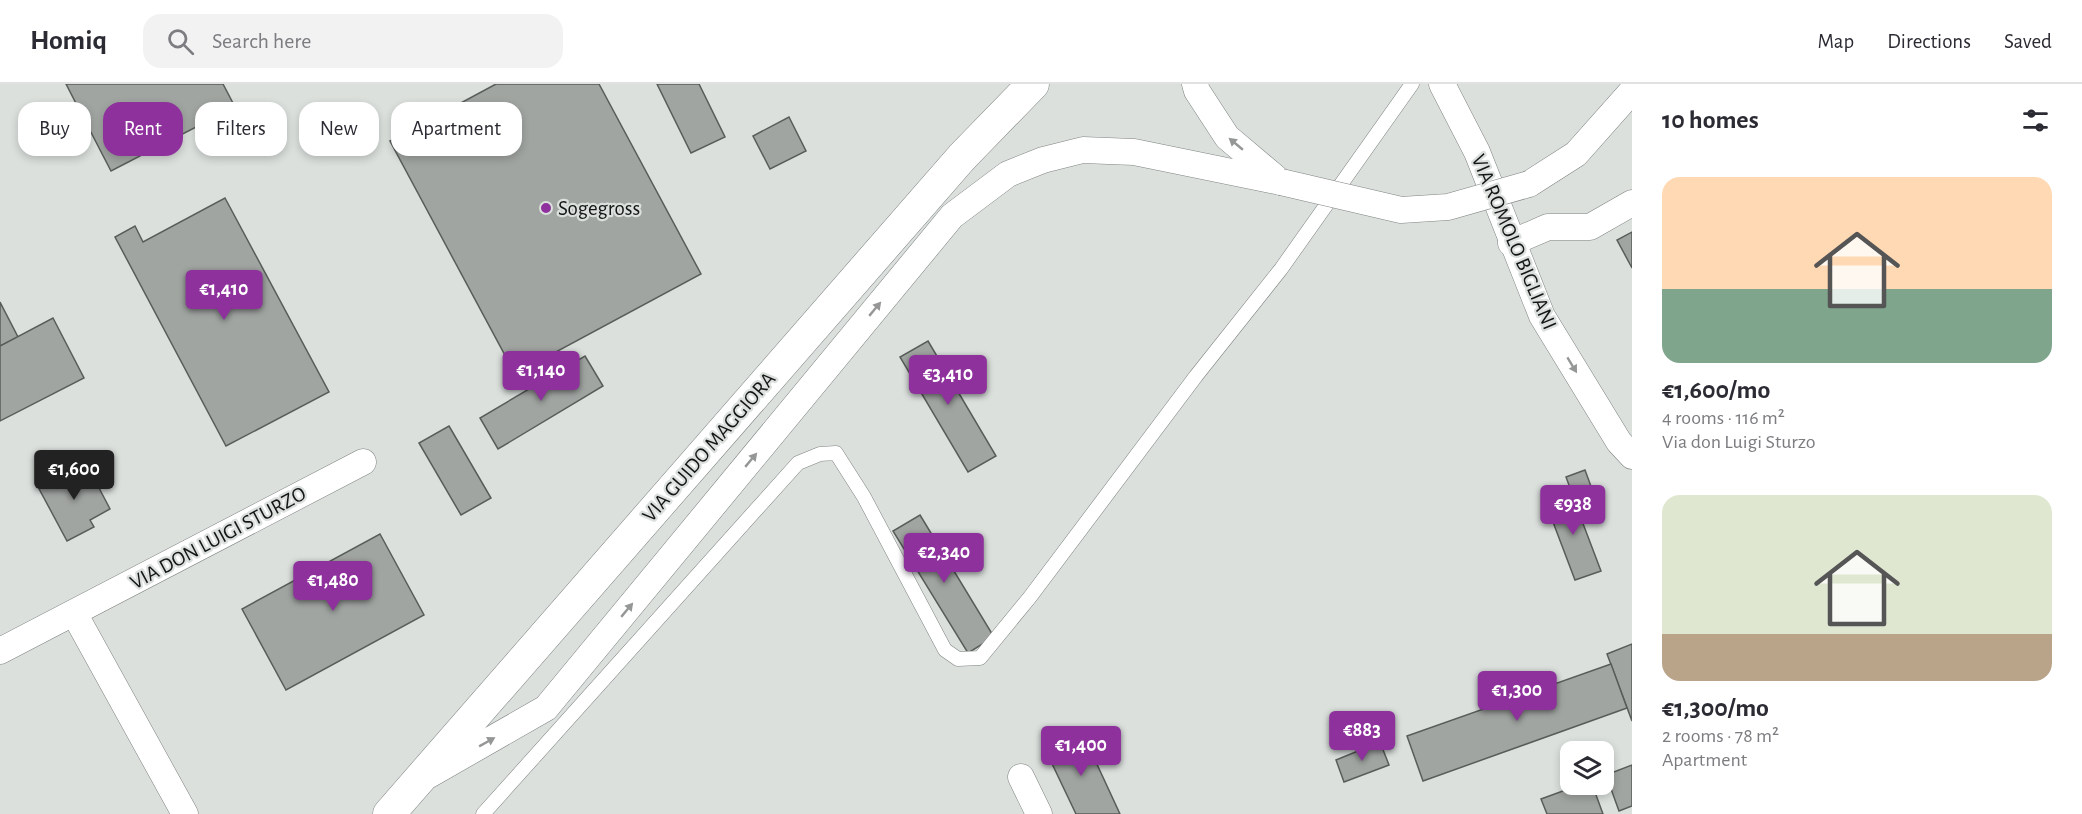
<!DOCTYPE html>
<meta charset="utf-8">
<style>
body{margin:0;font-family:"Alegreya Sans",sans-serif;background:#f2f2f3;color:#2b2b33;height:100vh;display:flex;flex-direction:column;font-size:22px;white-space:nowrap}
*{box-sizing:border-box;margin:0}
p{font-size:20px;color:#7c7c81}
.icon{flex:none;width:33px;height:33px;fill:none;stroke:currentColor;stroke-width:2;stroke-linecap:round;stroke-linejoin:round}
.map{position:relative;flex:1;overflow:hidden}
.details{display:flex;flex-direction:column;background:#fff;width:450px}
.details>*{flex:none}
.guide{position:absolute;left:18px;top:18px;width:570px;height:54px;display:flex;gap:12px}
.tools{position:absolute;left:1560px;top:657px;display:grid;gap:12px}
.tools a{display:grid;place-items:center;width:54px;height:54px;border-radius:12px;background:#fff;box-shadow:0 3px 9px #0003;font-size:30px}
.price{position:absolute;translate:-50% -51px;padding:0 14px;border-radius:6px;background:#8e319c;color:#fff;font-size:20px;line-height:39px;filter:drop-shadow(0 2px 3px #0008)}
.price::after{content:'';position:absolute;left:50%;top:36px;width:18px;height:14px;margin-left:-9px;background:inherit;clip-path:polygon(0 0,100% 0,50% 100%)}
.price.active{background:#222;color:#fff}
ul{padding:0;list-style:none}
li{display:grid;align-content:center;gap:12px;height:318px;padding:0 30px}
li span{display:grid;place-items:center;height:186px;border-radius:18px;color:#555}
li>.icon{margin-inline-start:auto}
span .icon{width:108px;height:108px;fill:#fffc;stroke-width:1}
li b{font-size:26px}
h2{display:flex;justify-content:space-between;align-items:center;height:72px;padding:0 30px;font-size:26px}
.tag{padding:0 21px;border-radius:18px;background:#fff;box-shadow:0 3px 9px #0003;font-size:21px;line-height:54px}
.tag.active{background:#8e319c;color:#fff}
header{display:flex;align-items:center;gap:36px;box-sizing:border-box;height:84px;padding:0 30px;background:#fff;border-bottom:2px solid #e1e1e2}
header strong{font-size:28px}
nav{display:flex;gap:33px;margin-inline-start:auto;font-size:21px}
.search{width:420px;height:54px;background:#f2f2f3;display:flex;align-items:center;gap:15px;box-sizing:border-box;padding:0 21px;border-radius:18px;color:#7c7c81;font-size:22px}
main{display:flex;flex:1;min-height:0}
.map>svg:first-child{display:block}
.building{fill:#a1a5a2;stroke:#595d5a;stroke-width:1.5}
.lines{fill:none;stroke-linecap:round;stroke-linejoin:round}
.service-casing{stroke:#7f8380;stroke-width:15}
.minor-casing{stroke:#7f8380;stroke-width:27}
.tertiary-casing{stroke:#7f8380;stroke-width:33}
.service{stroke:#fff;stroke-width:14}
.minor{stroke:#fff;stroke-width:26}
.tertiary{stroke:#fff;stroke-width:32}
.minor-bridge-casing{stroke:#7f8380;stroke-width:27;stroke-linecap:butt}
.minor-bridge{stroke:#fff;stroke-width:26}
.oneway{fill:#959696}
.poi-dot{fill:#8e319c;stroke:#dbe0dd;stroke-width:2}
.labels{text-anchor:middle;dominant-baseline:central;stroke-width:4.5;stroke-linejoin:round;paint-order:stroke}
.poi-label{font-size:21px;fill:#141615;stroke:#dbe0dd;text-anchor:start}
.street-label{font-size:21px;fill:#141615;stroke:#dbe0dd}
</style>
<header>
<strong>Homiq</strong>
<div class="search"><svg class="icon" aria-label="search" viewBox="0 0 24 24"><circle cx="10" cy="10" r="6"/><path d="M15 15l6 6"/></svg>Search here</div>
<nav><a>Map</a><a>Directions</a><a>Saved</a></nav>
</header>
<main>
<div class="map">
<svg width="1632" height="730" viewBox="0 0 1632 730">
<rect width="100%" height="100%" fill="#dbe0dd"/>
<g class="building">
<polygon points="66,0 223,0 235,23 111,87"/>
<polygon points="496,0 599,0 701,190 515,290 390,57"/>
<polygon points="657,0 699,0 725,53 691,69"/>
<polygon points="789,33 806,67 770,85 753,52"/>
<polygon points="225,114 329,308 226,362 115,153 135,142 143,158"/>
<polygon points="1632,148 1632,184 1617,156"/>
<polygon points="0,218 18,253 0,262"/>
<polygon points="53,234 84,294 0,337 0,262"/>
<polygon points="928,257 996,372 968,388 900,273"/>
<polygon points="585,272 603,302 498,365 480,334"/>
<polygon points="449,342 491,414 461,431 419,359"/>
<polygon points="88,383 110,425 90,436 94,443 67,457 37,401 62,387 66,395"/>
<polygon points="1585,386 1592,405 1573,412 1566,393"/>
<polygon points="1571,408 1601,487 1575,496 1545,417"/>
<polygon points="920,431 994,553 968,569 893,447"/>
<polygon points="380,450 424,531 286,606 242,525"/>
<polygon points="1632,560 1632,637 1607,570"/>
<polygon points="1611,580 1627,624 1423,697 1407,652"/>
<polygon points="1082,648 1120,730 1076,730 1045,665"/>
<polygon points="1380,658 1389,681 1344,698 1336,676"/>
<polygon points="1632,681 1632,722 1619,727 1606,691"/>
<polygon points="1582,700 1592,700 1603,730 1547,730 1541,715"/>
</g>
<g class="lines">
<g class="service-casing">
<polyline id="service" points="483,730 798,379 820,370 836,369 864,413 945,566 958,575 980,574 1030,513 1196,292 1281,185 1412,0"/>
</g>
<g class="minor-casing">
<g id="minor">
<polyline points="1195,0 1197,7 1227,53 1278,96"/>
<polyline points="1442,0 1477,68 1542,232 1619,358 1632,372"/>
<polyline points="1529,100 1576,70 1632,7"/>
<polyline points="1511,159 1548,143 1590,143 1632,119"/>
<polyline points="74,529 185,730"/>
<polyline points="0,567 363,378"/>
<polyline points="429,691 546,624 952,132 1008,90 1043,76 1083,66 1134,68 1281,98"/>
<polyline points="1021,693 1039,730"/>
</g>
</g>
<g class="tertiary-casing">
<polyline id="tertiary" points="389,730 962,73 1033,0"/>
</g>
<use href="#service" class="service"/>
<use href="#minor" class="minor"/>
<use href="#tertiary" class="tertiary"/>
<g class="minor-bridge-casing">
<polyline id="minor-bridge" points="1281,98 1401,126 1448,123 1529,100"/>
</g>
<use href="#minor-bridge" class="minor-bridge"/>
</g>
<defs><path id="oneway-solid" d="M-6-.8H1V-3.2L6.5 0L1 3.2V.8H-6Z" transform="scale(1.5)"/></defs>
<g class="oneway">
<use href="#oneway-solid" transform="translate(1236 60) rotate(-140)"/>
<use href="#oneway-solid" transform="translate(875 225) rotate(-50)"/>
<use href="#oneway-solid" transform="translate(1572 281) rotate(59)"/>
<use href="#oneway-solid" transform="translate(751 376) rotate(-50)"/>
<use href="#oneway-solid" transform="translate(627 526) rotate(-50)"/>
<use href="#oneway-solid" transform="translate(487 658) rotate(-29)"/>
</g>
<circle class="poi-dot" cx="546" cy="124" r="6"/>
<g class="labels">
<g class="poi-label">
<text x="558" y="124">Sogegross</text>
</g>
<g class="street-label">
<text transform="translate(1514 158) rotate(67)">VIA ROMOLO BIGLIANI</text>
<text transform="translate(709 363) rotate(-49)">VIA GUIDO MAGGIORA</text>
<text transform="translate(218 454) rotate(-28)">VIA DON LUIGI STURZO</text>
</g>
</g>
</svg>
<div class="tools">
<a><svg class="icon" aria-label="layers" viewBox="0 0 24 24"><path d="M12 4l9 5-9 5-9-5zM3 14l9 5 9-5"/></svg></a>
</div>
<b class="price" style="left:224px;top:237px">€1,410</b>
<b class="price" style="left:541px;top:318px">€1,140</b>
<b class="price" style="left:948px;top:322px">€3,410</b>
<b class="price active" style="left:74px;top:417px">€1,600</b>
<b class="price" style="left:1573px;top:452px">€938</b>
<b class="price" style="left:944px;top:500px">€2,340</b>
<b class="price" style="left:333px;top:528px">€1,480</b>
<b class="price" style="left:1517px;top:638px">€1,300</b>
<b class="price" style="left:1362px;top:678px">€883</b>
<b class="price" style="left:1081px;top:693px">€1,400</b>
<div class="guide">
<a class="tag">Buy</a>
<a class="tag active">Rent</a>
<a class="tag">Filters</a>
<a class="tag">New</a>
<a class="tag">Apartment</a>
</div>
</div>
<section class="details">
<h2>10 homes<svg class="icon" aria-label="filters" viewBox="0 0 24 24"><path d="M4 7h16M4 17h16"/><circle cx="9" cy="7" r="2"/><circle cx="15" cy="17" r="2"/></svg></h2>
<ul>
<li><span style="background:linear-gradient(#ffd9b3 60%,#7fa58c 0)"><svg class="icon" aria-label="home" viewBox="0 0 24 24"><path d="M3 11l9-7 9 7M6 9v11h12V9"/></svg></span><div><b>€1,600/mo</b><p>4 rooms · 116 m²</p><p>Via don Luigi Sturzo</p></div></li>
<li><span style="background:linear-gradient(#dfe7d0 75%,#b9a48a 0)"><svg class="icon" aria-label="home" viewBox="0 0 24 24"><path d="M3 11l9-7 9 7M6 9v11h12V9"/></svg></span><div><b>€1,300/mo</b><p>2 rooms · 78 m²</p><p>Apartment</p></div></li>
</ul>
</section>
</main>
